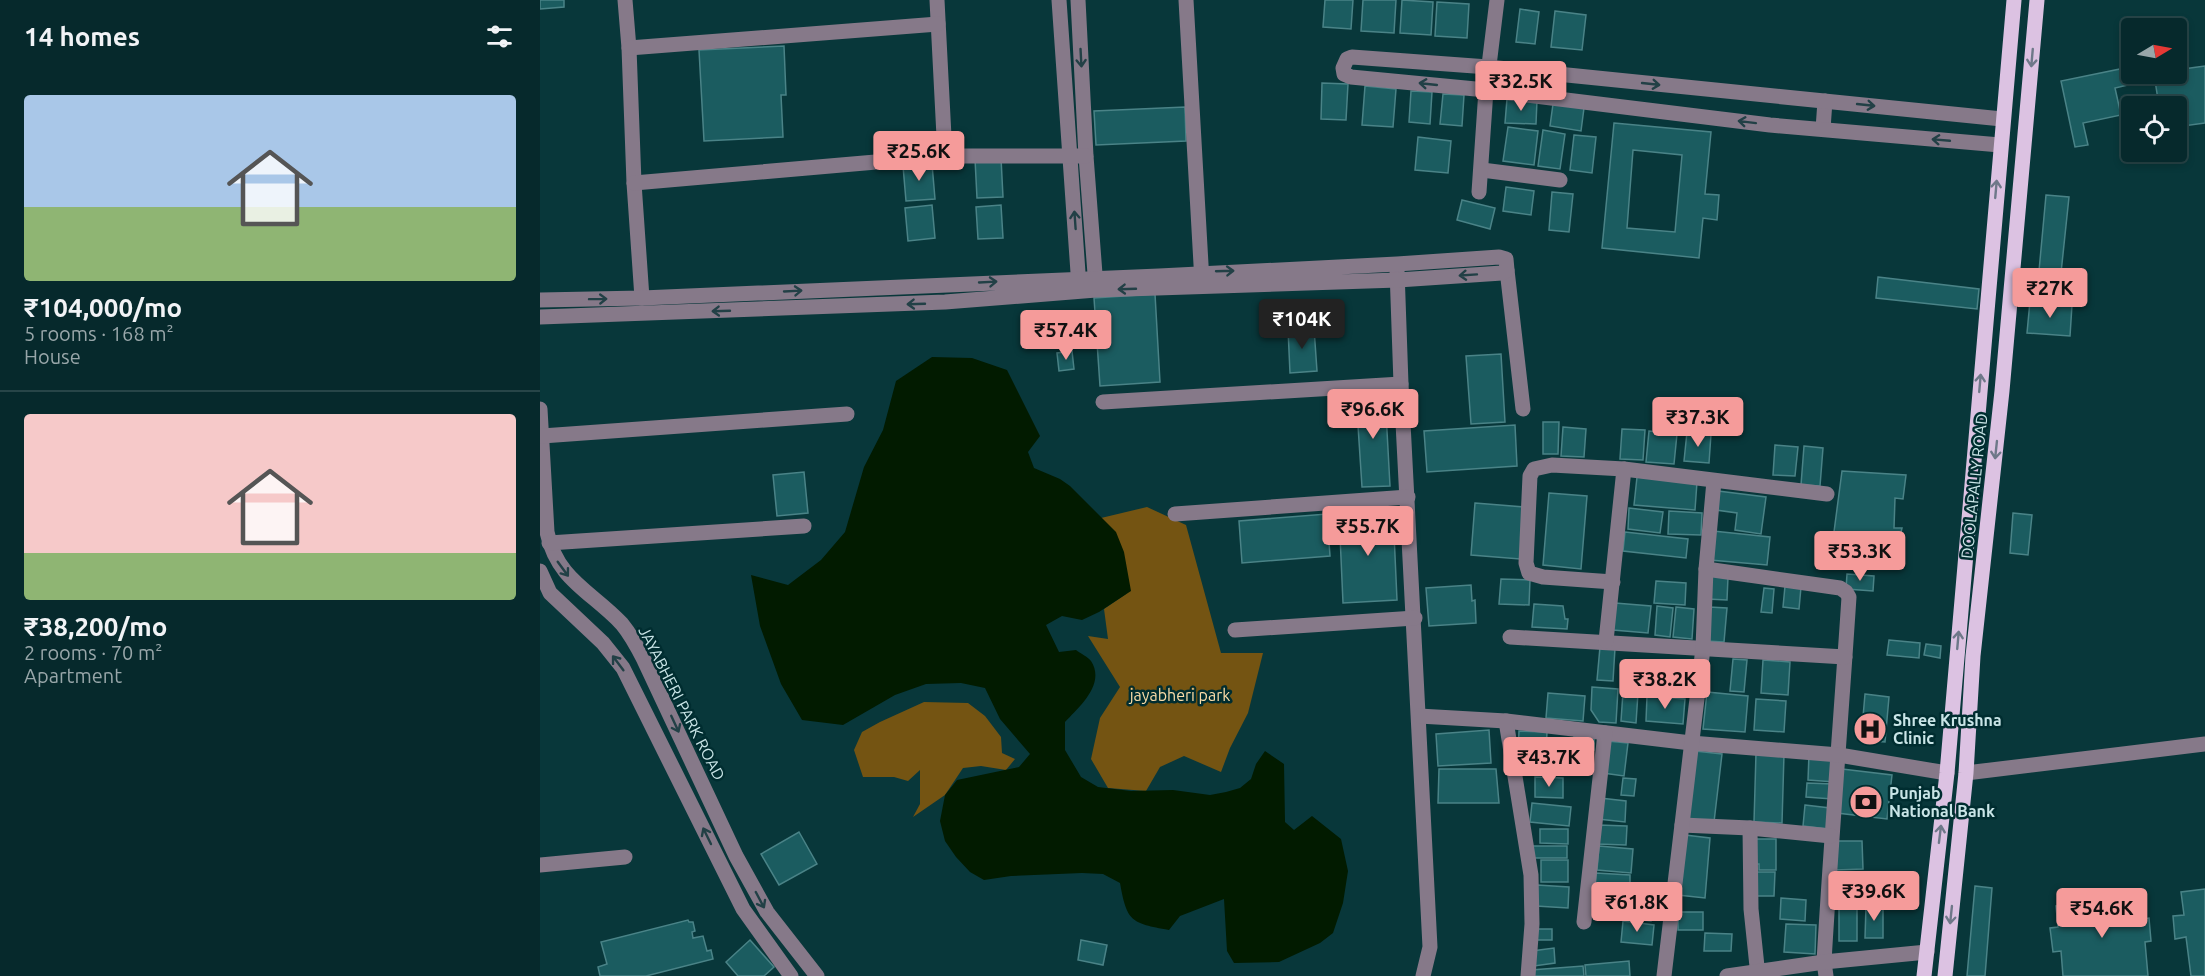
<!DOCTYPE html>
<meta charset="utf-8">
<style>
body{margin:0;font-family:Ubuntu,sans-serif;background:#143538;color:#f1f3f6;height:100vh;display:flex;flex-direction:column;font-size:22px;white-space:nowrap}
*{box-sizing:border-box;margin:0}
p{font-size:20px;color:#98a6a9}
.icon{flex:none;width:33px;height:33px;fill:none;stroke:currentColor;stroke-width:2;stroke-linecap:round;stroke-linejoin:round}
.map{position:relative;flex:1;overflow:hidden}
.sheet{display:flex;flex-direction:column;background:#06292c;width:540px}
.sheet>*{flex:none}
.needle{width:39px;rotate:80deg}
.controls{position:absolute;left:1581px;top:18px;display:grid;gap:12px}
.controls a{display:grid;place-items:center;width:66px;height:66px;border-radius:6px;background:#06292c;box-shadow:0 3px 9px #0003,0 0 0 2px #274548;font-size:30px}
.price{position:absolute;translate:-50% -51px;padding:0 14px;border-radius:6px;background:#f59b9a;color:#111;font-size:20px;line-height:39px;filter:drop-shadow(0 2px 3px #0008)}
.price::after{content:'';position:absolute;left:50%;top:36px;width:18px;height:14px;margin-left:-9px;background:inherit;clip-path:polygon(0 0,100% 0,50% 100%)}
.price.selected{background:#222;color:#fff}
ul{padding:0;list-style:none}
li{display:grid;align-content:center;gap:12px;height:318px;padding:0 24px}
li+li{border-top:2px solid #274548}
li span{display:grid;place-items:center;height:186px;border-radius:6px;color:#555}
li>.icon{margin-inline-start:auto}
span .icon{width:108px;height:108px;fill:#fffc;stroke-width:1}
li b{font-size:26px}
h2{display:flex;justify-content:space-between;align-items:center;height:72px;padding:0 24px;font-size:26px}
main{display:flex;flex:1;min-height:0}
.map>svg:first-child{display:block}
.green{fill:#745412}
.water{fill:#021b00}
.building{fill:#1b5c60;stroke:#4a8387;stroke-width:1.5;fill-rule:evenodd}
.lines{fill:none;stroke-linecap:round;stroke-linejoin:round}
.minor{stroke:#867989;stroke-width:15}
.major{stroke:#dcc2e2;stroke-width:15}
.oneway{stroke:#224046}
.oneway2{stroke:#6e7889}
.labels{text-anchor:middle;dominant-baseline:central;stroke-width:5;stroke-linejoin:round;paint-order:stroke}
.street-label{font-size:16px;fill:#c9e5e7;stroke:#002d30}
.park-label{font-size:16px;fill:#fcdda8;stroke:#002d30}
.poi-label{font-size:16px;font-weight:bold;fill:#c9e5e7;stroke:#002d30;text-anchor:start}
</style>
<main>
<section class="sheet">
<h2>14 homes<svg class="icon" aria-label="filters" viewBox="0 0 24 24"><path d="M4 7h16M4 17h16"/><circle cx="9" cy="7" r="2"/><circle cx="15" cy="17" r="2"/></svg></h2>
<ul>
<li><span style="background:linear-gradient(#a9c7e8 60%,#8fb573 0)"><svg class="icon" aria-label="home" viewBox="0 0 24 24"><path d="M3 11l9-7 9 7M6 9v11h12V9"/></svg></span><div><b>₹104,000/mo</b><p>5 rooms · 168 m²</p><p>House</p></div></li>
<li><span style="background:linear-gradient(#f6c9c9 75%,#8fb573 0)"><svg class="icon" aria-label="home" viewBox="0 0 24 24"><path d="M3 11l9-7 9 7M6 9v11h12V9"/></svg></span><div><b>₹38,200/mo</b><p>2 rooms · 70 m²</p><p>Apartment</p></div></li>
</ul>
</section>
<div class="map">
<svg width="1665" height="976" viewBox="0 0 1665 976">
<rect width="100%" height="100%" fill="#08373a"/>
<g class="green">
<polygon points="607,507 646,525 681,653 723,653 708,713 690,748 681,772 644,756 620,767 606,791 568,788 551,759 560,718 580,687 548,636 568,639 564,609 586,594 561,518"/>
<polygon points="384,702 428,703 445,716 461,737 462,753 475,759 466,770 441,766 423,768 405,795 373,817 380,804 380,770 368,781 354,777 323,777 314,750 322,732 340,722"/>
</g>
<path class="water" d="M392,357l40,1 35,12 33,66 -12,16 6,16 26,11 10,7 46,46 8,20 7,39 -32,21 -17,8 -20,-4 -16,9 13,27 17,-2c4,3 12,7 15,11 15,23 -12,46 -26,61v28l16,27 17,10 33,4 42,-1 37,5 16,-3 14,-4 11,-9 5,-15 9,-13 19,13 1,58 9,8 18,-14 29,23 7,32 -5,32 -10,30 -13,10 -41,19 -45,1 -7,-12 -3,-52 -44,17 -11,14c-38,-7 -42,-8 -49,-47l-17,-9 -21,-1 -71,3 -27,4 -14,-8 -14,-15 -11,-16 -5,-20 5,-26 12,-15 62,-13 11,-13 -30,-35 -15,-31 -24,-5 -35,1 -31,11 -52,30 -41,-5 -21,-36 -21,-58 -9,-51 37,10 33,-25 24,-28 19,-65 19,-37 13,-49z"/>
<g class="building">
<polygon points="0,0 24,0 24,7 0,9"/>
<polygon points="785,0 813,0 811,29 783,27"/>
<polygon points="823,0 856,0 854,33 821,31"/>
<polygon points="862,0 893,2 891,35 860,33"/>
<polygon points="897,2 929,4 927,38 895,36"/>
<polygon points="980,9 999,12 995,44 976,42"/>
<polygon points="1015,11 1046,15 1042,50 1011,47"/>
<polygon points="244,46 246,95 241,95 243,137 164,141 159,50"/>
<polygon points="1665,66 1665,123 1636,127 1636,106 1619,106 1614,74 1636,74 1636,70"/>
<polygon points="1585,68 1588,85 1575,88 1581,115 1543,123 1548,145 1535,147 1521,81"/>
<polygon points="782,83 808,84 806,120 781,119"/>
<polygon points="825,86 856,89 853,127 822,125"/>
<polygon points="871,91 892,92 890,124 869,122"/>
<polygon points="903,94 924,95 922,126 900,124"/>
<polygon points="967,99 977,101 997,100 996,124 965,123"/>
<polygon points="1013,104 1044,108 1041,131 1010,126"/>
<polygon points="645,107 646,141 556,145 554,111"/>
<path d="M1074,123l97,9 -6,62 14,1 -2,25 -14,-2 -4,40 -97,-10zM1093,150l49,5 -7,77 -48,-4z"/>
<polygon points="968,127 998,131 994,165 963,161"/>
<polygon points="1003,130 1025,134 1020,169 998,166"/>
<polygon points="1034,135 1056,137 1052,173 1030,170"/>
<polygon points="878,137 911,141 908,173 875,170"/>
<polygon points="461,158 463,197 437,198 435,159"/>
<polygon points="392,164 395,199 366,201 363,166"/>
<polygon points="966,187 994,191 991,215 963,211"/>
<polygon points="1012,192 1033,194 1029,232 1009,230"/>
<polygon points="1506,195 1529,197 1521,273 1499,271"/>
<polygon points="922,200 955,208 950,229 917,220"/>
<polygon points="392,205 395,238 368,241 365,208"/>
<polygon points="461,205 463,238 438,239 436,207"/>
<polygon points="1338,277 1439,289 1437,309 1336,298"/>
<polygon points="615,294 620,382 560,386 554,298"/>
<polygon points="1490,301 1532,305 1530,336 1487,333"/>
<polygon points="774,328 777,371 750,373 748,329"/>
<polygon points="532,351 534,369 519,371 517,353"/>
<polygon points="961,354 965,422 931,424 926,356"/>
<polygon points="845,394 850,486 822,487 816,395"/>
<polygon points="1003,422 1019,422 1018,454 1003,454"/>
<polygon points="975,425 977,466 887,472 884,431"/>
<polygon points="1023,427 1046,429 1044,457 1021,456"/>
<polygon points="1082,429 1105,430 1103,460 1080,459"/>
<polygon points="1109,431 1137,434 1134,464 1106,462"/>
<polygon points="1147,432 1171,434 1169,463 1144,461"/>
<polygon points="1235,445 1258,447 1255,476 1233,475"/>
<polygon points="1264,446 1283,448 1280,486 1261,485"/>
<polygon points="1302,471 1366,475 1363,499 1355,498 1354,528 1362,528 1356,554 1292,547"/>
<polygon points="264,472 268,513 237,516 233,475"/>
<polygon points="1097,477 1157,482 1155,510 1094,505"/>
<polygon points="1178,491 1226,497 1221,534 1195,530 1197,513 1176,510"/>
<polygon points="1009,493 1047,496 1041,569 1003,565"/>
<polygon points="935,503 984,507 980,559 931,555"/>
<polygon points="1089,508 1123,512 1120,533 1088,529"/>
<polygon points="853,511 857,600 803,603 799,513"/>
<polygon points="1129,511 1162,513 1161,535 1128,534"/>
<polygon points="1473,513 1492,515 1488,555 1470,553"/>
<polygon points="787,514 790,556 702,563 699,521"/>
<polygon points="1173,531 1230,537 1227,565 1170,560"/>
<polygon points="1085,532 1148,539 1146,558 1083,551"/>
<polygon points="1307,574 1334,576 1333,591 1306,589"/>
<polygon points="1169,576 1188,577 1187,600 1167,599"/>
<polygon points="961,579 990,580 989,605 959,604"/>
<polygon points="1116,581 1146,583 1145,605 1114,603"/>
<polygon points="931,585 932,601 935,600 936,623 889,626 886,588"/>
<polygon points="1245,586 1261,587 1259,609 1243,607"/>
<polygon points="1224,588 1234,589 1232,613 1221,612"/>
<polygon points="1075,603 1111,606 1108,633 1073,630"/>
<polygon points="994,604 1023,606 1025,619 1028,619 1027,629 992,627"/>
<polygon points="1117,606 1133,608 1130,637 1115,635"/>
<polygon points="1136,607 1154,609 1152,639 1133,637"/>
<polygon points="1169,607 1187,608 1184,642 1166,641"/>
<polygon points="1349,640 1380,643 1379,658 1347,655"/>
<polygon points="1386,644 1401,646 1400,658 1384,655"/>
<polygon points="1060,647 1075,648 1073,681 1057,680"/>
<polygon points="1193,659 1207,660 1204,692 1190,691"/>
<polygon points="1223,660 1250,662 1248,695 1221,693"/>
<polygon points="1103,664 1123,665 1122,688 1102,687"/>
<polygon points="1125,665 1145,666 1144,689 1125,688"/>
<polygon points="1052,687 1078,689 1076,723 1059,722 1051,710"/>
<polygon points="1083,692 1098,693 1096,723 1081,721"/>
<polygon points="1167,692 1208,696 1205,732 1163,729"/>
<polygon points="1008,693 1045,696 1043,721 1006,718"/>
<polygon points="1325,694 1349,697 1345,742 1321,740"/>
<polygon points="1107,696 1145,699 1143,724 1106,721"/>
<polygon points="1216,699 1246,701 1244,732 1214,730"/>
<polygon points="949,730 951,763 898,766 896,734"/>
<polygon points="979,731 1007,732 1006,753 978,752"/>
<polygon points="1034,736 1054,737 1054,750 1033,749"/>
<polygon points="1067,741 1088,743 1084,776 1063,773"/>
<polygon points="1155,751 1182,754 1174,822 1147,819"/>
<polygon points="1025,753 1046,754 1045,767 1025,766"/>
<polygon points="1216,753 1244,754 1242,823 1214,822"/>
<polygon points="1269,754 1296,756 1295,782 1268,780"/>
<polygon points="899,769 956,769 959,803 898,803"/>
<polygon points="1302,769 1352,775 1347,819 1297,813"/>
<polygon points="995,777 1023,778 1023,798 995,797"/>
<polygon points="1083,778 1096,779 1094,796 1081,795"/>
<polygon points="1267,783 1293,784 1292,799 1266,797"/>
<polygon points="1060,798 1086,801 1085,822 1058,819"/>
<polygon points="992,803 1031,807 1029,826 990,822"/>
<polygon points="1265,805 1290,808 1288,829 1263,826"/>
<polygon points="1058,825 1087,826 1086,845 1057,844"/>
<polygon points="1000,829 1028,829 1028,844 1000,843"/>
<polygon points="259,832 277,864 239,885 221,854"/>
<polygon points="1145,835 1170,838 1165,898 1138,895"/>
<polygon points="1210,839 1236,839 1236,870 1219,870 1219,864 1211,864"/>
<polygon points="1294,841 1322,841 1323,869 1295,870"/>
<rect x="993" y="846" width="34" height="12"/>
<polygon points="1059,846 1093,849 1091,873 1057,870"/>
<rect x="1001" y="860" width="27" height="22"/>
<polygon points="1213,872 1235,872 1234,896 1213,896"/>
<polygon points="1056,873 1090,875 1090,894 1055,893"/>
<polygon points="997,885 1029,887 1028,908 996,906"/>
<polygon points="1435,886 1452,888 1445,976 1427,976"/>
<polygon points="1665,889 1665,976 1651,976 1646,937 1635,939 1633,916 1644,915 1641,892"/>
<polygon points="1600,897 1602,919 1609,918 1611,941 1605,942 1608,976 1523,976 1521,951 1513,952 1510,928 1518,927 1516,906"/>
<polygon points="1241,898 1266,900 1265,921 1240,919"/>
<polygon points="1087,899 1113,902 1111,921 1085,918"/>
<rect x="1299" y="905" width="18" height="36"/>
<polygon points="1326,906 1343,906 1343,938 1325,938"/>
<rect x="1138" y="912" width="25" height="18"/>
<polygon points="148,920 149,922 153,922 155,931 152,932 153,938 163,936 167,951 171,950 173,959 106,976 60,976 58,967 67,964 61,942"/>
<polygon points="1083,921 1114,925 1112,945 1081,942"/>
<polygon points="1246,924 1276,925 1275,954 1244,952"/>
<polygon points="996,929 1012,929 1012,940 997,940"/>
<polygon points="1165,933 1192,934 1191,951 1164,951"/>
<polygon points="210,940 234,967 224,976 198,976 186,962"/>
<polygon points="541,940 567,945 563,965 538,960"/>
<polygon points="1014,948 1015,963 994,966 992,951"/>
<polygon points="1089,961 1090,976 1046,976 1045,965"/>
<polygon points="1043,966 1044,976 991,976 991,970"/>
</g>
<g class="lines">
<g class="minor">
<polyline points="85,0 89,48 94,183 102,298"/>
<polyline points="397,0 405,156"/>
<polyline points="519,0 539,287"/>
<polyline points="538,0 546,156 556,287"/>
<polyline points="646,0 662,282"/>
<polyline points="89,48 398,24"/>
<polyline points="1283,129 1285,101"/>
<polyline points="1460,145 1230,125 946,90 811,77 804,74 803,68 807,59 812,57 948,67 1462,119"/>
<polyline points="942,170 1020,180"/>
<polyline points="94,183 405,156 546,156"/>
<polyline points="939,192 946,90 957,0"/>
<polyline points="857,270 861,384 890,947 883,976"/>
<polyline points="967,270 983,409"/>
<polyline points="0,300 102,298 619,276 857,264 959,257 966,259 967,270 962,273 858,280 556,290 405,302 0,317"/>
<polyline points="563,402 861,384"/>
<path d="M0,409l7,123c10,48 44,59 75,92 9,11 16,24 22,36l92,196 31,56 50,64"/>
<polyline points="2,436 307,414"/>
<polyline points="635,514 868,497"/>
<polyline points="9,543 264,526"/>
<path d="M1166,569l134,19 6,4 3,5c-8,122 -18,244 -25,365l2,14"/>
<polyline points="0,571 10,593 63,643 83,668 203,909 251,976"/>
<polyline points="1073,582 1003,577 989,573 986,563 990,476 994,469 1012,465 1084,469 1287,494"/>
<polyline points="695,630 875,618"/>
<polyline points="970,637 1305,657"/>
<polyline points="1066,641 1084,469"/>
<polyline points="879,716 966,721 1151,743 1299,755 1407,773"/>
<polyline points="966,721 991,875 992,924 988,976"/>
<polyline points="1426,773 1665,744"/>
<polyline points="1142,825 1210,828 1291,836"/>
<polyline points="1210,828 1211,909 1218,976"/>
<polyline points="0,865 85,857"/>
<polyline points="1044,922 1065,733"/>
<polyline points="1124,976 1163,648 1166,569 1174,481"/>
<polyline points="1187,976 1284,962 1387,952"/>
</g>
<g class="major">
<polyline points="1384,976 1407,773 1474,0"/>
<polyline points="1405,976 1426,773 1433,656 1462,391 1497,0"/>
</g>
</g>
<defs><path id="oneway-shaft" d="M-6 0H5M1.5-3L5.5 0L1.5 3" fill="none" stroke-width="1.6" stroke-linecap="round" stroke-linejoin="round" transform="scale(1.5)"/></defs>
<g class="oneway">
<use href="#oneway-shaft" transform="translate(541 58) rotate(87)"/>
<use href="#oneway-shaft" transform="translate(888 84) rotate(-174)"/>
<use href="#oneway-shaft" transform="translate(1111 84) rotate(6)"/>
<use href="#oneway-shaft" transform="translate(1326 105) rotate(6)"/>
<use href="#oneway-shaft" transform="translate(1207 122) rotate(-173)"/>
<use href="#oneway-shaft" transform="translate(1401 140) rotate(-175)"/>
<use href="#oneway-shaft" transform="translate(535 220) rotate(-94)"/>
<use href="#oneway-shaft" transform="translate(685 271) rotate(-2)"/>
<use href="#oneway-shaft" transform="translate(928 275) rotate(176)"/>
<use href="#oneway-shaft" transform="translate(448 282) rotate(-3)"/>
<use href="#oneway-shaft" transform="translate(587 289) rotate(178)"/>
<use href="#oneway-shaft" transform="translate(253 291) rotate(-3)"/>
<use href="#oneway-shaft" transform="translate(58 299) rotate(-1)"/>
<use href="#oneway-shaft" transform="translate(376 304) rotate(178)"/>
<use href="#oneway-shaft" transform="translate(181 311) rotate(178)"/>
<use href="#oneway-shaft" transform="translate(23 569) rotate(54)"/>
<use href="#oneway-shaft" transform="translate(78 663) rotate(-127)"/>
<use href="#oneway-shaft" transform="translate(135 724) rotate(65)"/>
<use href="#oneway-shaft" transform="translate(167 836) rotate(-116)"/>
<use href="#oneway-shaft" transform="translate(220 900) rotate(62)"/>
</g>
<g class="oneway2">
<use href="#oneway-shaft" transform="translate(1492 58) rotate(95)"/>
<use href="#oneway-shaft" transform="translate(1456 189) rotate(-85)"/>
<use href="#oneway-shaft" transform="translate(1440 383) rotate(-85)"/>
<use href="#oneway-shaft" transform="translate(1456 450) rotate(96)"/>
<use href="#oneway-shaft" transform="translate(1418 640) rotate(-85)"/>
<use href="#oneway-shaft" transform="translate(1400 834) rotate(-83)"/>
<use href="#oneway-shaft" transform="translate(1411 915) rotate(96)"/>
</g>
<defs>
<g id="hospital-disc" transform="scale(1.725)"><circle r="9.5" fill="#f59b9a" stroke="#002d30"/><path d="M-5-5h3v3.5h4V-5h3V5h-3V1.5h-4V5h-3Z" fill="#111"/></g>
<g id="bank-disc" transform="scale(1.725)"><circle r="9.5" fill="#f59b9a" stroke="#002d30"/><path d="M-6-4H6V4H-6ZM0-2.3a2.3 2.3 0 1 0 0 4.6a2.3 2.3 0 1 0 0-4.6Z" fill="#111"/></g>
</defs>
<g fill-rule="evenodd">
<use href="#hospital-disc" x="1330" y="729"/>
<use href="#bank-disc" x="1326" y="802"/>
</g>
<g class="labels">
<g class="street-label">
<text transform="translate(1434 486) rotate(-84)">DOOLAPALLY ROAD</text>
<text transform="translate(142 703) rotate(63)">JAYABHERI PARK ROAD</text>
</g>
<g class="park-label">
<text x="640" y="695">jayabheri park</text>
</g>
<g class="poi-label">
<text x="1353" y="720">Shree Krushna<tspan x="1353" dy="18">Clinic</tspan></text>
<text x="1349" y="793">Punjab<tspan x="1349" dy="18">National Bank</tspan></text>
</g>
</g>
</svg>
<div class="controls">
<a><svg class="needle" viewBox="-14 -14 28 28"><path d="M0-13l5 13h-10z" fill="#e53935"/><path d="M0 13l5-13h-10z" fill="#98a6a9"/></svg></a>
<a><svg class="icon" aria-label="locate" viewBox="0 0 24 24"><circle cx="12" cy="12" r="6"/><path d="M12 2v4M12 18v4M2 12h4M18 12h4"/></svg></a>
</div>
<b class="price" style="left:981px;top:112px">₹32.5K</b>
<b class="price" style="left:379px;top:182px">₹25.6K</b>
<b class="price" style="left:1510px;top:319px">₹27K</b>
<b class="price selected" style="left:762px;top:350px">₹104K</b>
<b class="price" style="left:526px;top:361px">₹57.4K</b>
<b class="price" style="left:833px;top:440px">₹96.6K</b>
<b class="price" style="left:1158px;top:448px">₹37.3K</b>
<b class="price" style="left:828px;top:557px">₹55.7K</b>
<b class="price" style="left:1320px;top:582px">₹53.3K</b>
<b class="price" style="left:1125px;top:710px">₹38.2K</b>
<b class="price" style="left:1009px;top:788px">₹43.7K</b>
<b class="price" style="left:1334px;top:922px">₹39.6K</b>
<b class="price" style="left:1097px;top:933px">₹61.8K</b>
<b class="price" style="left:1562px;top:939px">₹54.6K</b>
</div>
</main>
